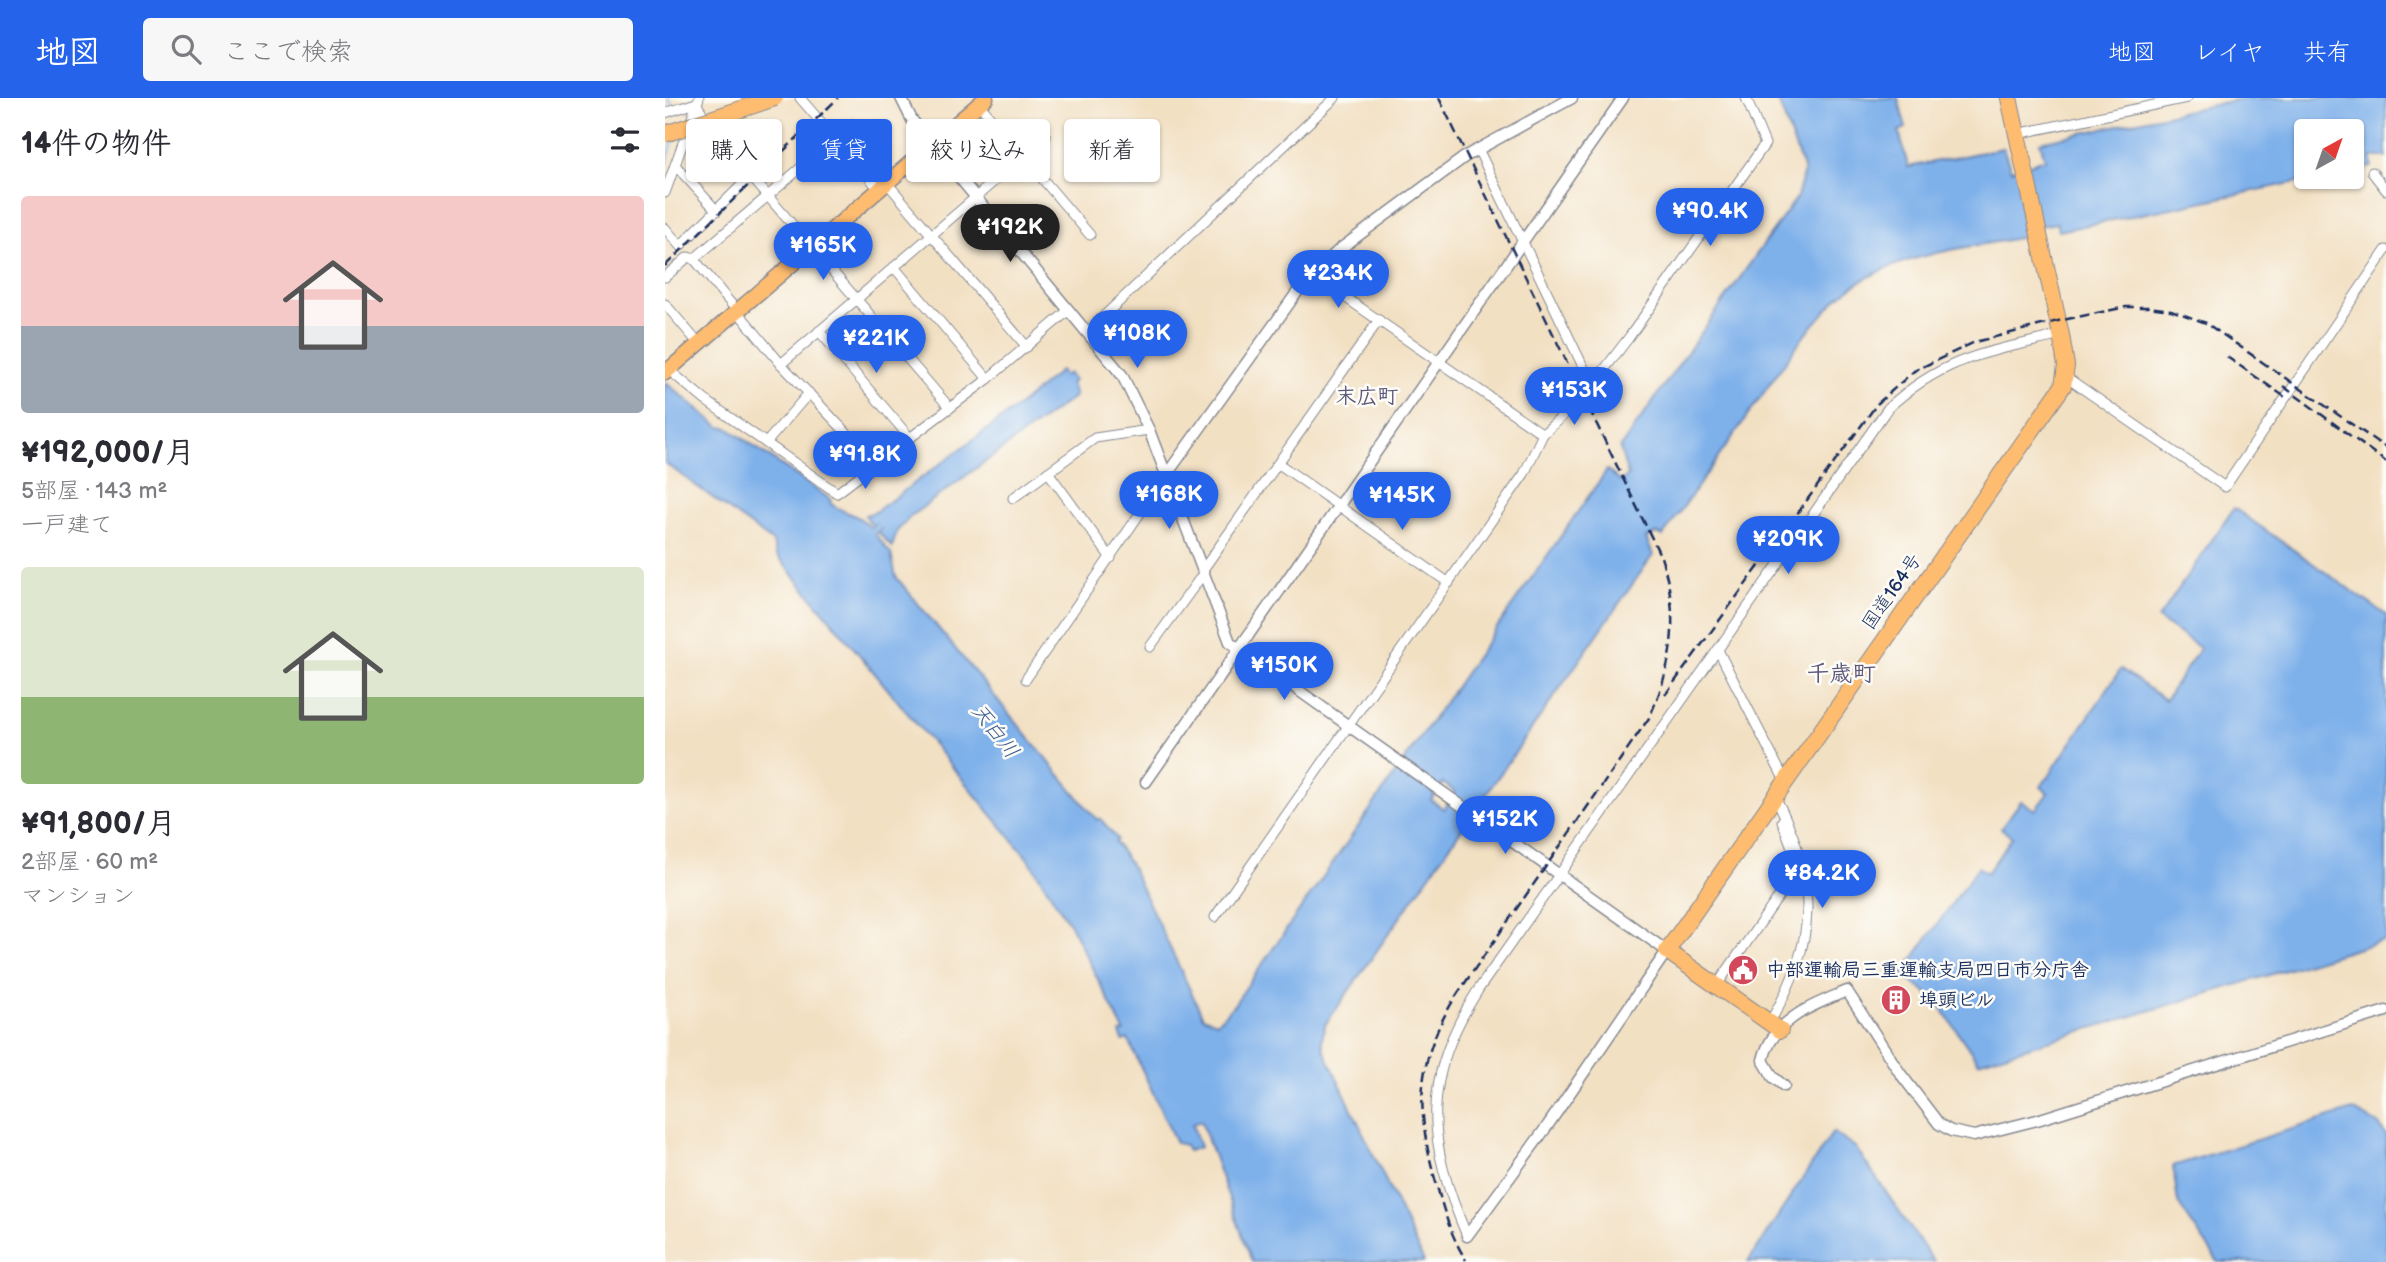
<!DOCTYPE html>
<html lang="ja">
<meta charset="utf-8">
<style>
body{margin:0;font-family:"Balsamiq Sans","Klee One",sans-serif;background:#f7f7f7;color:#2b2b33;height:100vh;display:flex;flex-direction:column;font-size:26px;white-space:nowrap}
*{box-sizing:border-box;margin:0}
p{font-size:23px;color:#7c7c81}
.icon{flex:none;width:38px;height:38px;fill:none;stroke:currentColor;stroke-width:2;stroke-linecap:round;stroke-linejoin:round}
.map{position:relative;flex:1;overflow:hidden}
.side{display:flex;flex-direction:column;background:#fff;width:665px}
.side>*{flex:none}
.guide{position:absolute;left:21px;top:21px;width:665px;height:63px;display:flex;gap:14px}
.needle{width:46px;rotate:40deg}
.fabs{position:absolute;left:1629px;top:21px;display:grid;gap:14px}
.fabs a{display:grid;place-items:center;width:70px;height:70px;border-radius:7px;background:#fff;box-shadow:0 2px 5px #0004;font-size:35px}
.price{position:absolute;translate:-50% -60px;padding:0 16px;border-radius:24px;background:#2563eb;color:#fff;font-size:23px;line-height:46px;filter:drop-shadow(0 2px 4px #0008)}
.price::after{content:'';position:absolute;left:50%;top:42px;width:21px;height:16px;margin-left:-10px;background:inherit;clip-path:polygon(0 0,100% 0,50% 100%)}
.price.active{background:#222;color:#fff}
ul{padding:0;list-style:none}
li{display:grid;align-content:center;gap:14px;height:371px;padding:0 21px}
li span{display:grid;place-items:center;height:217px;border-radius:7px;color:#555}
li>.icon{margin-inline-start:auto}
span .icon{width:126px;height:126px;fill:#fffc;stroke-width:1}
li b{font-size:30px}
h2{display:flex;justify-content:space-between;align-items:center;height:84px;padding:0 21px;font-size:30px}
.tag{padding:0 24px;border-radius:7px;background:#fff;box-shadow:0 2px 5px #0004;font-size:24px;line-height:63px}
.tag.active{background:#2563eb;color:#fff}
header{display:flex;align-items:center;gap:42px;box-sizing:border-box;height:98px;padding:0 35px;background:#2563eb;color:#fff}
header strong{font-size:33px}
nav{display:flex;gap:38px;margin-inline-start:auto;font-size:24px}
.search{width:490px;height:63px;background:#f7f7f7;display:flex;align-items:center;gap:18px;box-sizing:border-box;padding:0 24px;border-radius:7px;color:#7c7c81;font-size:26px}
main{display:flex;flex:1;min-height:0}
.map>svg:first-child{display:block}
.water{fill:#7eb0ea;stroke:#4c70a4;stroke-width:2;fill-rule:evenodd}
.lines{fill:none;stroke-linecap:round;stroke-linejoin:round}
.stream{stroke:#7eb0ea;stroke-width:2.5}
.minor-casing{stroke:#868890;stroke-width:11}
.tertiary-casing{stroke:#868890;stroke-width:13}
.primary-casing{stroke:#868890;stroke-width:17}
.trunk-casing{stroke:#868890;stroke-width:18}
.minor{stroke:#fff;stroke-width:9}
.tertiary{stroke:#fff;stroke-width:10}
.primary{stroke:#febc70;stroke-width:14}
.trunk{stroke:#febc70;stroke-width:16}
.rail{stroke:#1b2f5e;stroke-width:2.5;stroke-dasharray:10 5;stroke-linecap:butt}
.trunk-bridge-casing{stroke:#868890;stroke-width:18;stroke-linecap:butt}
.trunk-bridge{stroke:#febc70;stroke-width:16}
.labels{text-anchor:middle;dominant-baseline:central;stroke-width:5;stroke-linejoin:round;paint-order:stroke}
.street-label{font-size:19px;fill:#1b2f5e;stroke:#fdfcf7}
.poi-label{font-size:19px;font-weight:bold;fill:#1b2f5e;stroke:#fdfcf7;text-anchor:start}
.neighbourhood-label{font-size:21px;font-weight:bold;fill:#5d577b;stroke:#fdfcf7}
.water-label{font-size:21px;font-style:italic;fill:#3e5c8f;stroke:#fdfcf7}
.quarter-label{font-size:23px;font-weight:bold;fill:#5d577b;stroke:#fdfcf7}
</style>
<header>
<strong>地図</strong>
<div class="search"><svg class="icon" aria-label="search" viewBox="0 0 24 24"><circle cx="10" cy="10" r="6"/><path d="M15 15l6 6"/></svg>ここで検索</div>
<nav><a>地図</a><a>レイヤ</a><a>共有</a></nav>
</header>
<main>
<section class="side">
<h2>14件の物件<svg class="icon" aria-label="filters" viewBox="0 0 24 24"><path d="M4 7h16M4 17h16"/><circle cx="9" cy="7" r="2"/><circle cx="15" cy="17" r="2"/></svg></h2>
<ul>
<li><span style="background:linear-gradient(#f6c9c9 60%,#9aa5b1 0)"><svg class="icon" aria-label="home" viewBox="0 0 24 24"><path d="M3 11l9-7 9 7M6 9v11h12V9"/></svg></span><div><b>¥192,000/月</b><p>5部屋 · 143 m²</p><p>一戸建て</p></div></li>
<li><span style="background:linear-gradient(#dfe7d0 60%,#8fb573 0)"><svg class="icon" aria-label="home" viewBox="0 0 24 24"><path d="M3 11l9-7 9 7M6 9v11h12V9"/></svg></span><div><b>¥91,800/月</b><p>2部屋 · 60 m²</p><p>マンション</p></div></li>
</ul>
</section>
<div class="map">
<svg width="1721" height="1164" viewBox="0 0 1721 1164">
<rect width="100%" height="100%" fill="#fdfcf7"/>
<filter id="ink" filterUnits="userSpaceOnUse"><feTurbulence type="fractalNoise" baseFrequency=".0143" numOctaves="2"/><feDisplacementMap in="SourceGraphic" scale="14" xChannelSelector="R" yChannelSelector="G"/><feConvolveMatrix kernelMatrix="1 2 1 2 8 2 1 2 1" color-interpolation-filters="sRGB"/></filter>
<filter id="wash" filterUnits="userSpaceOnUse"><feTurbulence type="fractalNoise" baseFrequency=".00686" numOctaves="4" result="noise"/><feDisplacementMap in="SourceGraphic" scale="28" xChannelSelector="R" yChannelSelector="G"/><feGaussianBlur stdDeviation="1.57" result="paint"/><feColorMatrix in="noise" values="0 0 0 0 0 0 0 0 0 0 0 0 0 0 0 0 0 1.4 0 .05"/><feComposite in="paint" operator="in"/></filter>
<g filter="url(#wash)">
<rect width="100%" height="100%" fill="#f2e0c3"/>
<g class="water">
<path d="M1112,0h121l8,30 -7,3 9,36 95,-19 8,22 34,-11 -5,-17 206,-44h140v59h-14v10l-20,4v-40h-45v46h15l-263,54 -2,-8 -34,6 1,8c-61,12 -129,16 -180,56 -17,14 -30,32 -44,48l-137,195 -6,-3 -11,5 7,17 -328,470 -3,15 2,10 100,212h-172l-51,-141 -9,3 8,23 -12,4 -3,-6 -9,-2 -48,-104 -5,2 -3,-8 4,-2 -52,-103 -43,-68 -253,-306 -3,-12 -108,-79v-81l55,45 8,1 102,71 1,5c14,10 29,10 40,24l7,-5 -6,2 -7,-10 10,-3 141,-104 44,-37 4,5 4,-3 6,8 -3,2 4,13 -164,120 -14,15 -5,16 -13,-14 3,-5 -7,6 16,20 5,23 201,243 3,-2 17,21 -2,3 16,24 72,151 14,5 16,-16 374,-536 13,11 8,-5 -8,-28 177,-251 7,-26zM778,685l12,9 -11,17 -13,-9z"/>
<polygon points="1569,410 1721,517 1721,842 1313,964 1271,902 1237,876 1313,769 1322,775 1347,739 1336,730 1356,703 1370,712 1383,695 1376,689 1456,571 1500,602 1535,550 1493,521"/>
<polygon points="1688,1012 1713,1026 1721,1037 1721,1164 1553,1164 1513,1105 1508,1068"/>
<polygon points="1168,1034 1190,1049 1269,1164 1083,1164"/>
</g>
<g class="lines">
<g class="stream">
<polyline points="3,0 8,10"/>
<polyline points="0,70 9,40"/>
</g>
</g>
</g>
<g filter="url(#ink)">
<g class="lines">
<g class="minor-casing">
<g id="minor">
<polyline points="135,0 215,92"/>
<polyline points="31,5 48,32 89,82 285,310"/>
<polyline points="314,6 425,137"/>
<polyline points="0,15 31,5"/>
<polyline points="1352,36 1522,0"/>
<polyline points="813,51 927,287"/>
<polyline points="10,67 52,113"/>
<polyline points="1707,74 1721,92"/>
<polyline points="223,86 362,249"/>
<polyline points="0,95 34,0"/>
<polyline points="0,130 15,148 86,78"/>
<polyline points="29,161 116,266 211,366"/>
<polyline points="229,169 323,281"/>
<polyline points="648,177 878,336"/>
<polyline points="0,179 23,159 29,161 187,26"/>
<polyline points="0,206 34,246"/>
<polyline points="154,233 245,340"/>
<polyline points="423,233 670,0"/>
<polyline points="116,266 381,39"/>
<polyline points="4,272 40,302 172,395 323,281 404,212"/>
<polyline points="1401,279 1560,389 1721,152"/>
<polyline points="101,345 144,295"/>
<polyline points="614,366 784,485"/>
<polyline points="383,374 446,460"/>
<polyline points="348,400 430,340 484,332"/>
<polyline points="537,473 714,222"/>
<polyline points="485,549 538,476"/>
<polyline points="1053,552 1120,683"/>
<polyline points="361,581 500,379"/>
<polyline points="550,819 859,376 878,336 919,298 965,238 1100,46 1081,0"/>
<polyline points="1052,887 1131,774 1128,752 1117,723"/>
<path d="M1105,924c48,-83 49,-140 5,-226"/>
<path d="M802,1138c-41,-96 -46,-156 11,-246l410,-582c57,-52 101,-56 173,-73"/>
</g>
</g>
<g class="tertiary-casing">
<g id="tertiary">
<polyline points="236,0 247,22 457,277 484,332 565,544 1002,853 883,1027 802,1138"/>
<polyline points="500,379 638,186 675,151 801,58 907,0"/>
<polyline points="481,684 958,0"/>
<path d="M1119,988l-11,-9 -10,-17c10,-41 50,-55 84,-69l53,82 39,51 12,7 23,5 63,-16 349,-109"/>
</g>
</g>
<g class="primary-casing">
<polyline id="primary" points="0,275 321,0"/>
</g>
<g class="trunk-casing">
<polyline id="trunk" points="1115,932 1002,853 1398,288 1401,268 1396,237 1344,0"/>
</g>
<use href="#minor" class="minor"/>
<use href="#tertiary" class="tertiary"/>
<use href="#primary" class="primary"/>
<use href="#trunk" class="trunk"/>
<g class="rail">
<path d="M774,0l222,459c19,57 13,106 -12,161l-191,275c-42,65 -43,113 -23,186 8,29 15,56 31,81"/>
<polyline points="0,168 173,0"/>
<polyline points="1562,259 1623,301"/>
<polyline points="1618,288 1721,364"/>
<polyline points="1000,597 1212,306 1249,273 1310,244 1393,223 1461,209 1484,209 1506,212 1541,225 1721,350"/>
</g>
<g class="trunk-bridge-casing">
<polyline id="trunk-bridge" points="0,36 110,0"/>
</g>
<use href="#trunk-bridge" class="trunk-bridge"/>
</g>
</g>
<defs>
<g id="civic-disc" transform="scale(1.575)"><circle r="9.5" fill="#d1495b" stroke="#fdfcf7"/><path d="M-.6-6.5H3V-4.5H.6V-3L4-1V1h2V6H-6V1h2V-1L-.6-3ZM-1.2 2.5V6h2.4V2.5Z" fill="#fff"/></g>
<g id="building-disc" transform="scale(1.575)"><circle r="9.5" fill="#d1495b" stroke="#fdfcf7"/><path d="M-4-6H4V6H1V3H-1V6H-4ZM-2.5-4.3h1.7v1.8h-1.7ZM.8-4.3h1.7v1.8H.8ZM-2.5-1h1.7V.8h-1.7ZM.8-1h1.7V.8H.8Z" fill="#fff"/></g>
</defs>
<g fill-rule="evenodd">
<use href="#civic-disc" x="1078" y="872"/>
<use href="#building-disc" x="1231" y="902"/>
</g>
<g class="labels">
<g class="street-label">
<text transform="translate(1227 494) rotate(-55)">国道164号</text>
</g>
<g class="poi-label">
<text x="1101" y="872">中部運輸局三重運輸支局四日市分庁舎</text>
<text x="1254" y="902">埠頭ビル</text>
</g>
<g class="neighbourhood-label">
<text x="702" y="298">末広町</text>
</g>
<g class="water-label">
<text transform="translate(330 633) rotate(52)">天白川</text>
</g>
<g class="quarter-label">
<text x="1176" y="576">千歳町</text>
</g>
</g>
</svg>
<div class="fabs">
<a><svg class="needle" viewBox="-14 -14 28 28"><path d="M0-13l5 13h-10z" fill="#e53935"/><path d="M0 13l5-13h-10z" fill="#7c7c81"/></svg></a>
</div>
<b class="price" style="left:1045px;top:150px">¥90.4K</b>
<b class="price active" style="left:345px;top:166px">¥192K</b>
<b class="price" style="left:158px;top:184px">¥165K</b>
<b class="price" style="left:673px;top:212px">¥234K</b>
<b class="price" style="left:472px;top:272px">¥108K</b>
<b class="price" style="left:211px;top:277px">¥221K</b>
<b class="price" style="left:909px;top:329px">¥153K</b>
<b class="price" style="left:200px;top:393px">¥91.8K</b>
<b class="price" style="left:504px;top:433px">¥168K</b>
<b class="price" style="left:737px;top:434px">¥145K</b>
<b class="price" style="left:1123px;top:478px">¥209K</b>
<b class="price" style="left:619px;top:604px">¥150K</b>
<b class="price" style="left:840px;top:758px">¥152K</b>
<b class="price" style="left:1157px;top:812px">¥84.2K</b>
<div class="guide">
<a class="tag">購入</a>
<a class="tag active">賃貸</a>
<a class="tag">絞り込み</a>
<a class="tag">新着</a>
</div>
</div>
</main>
